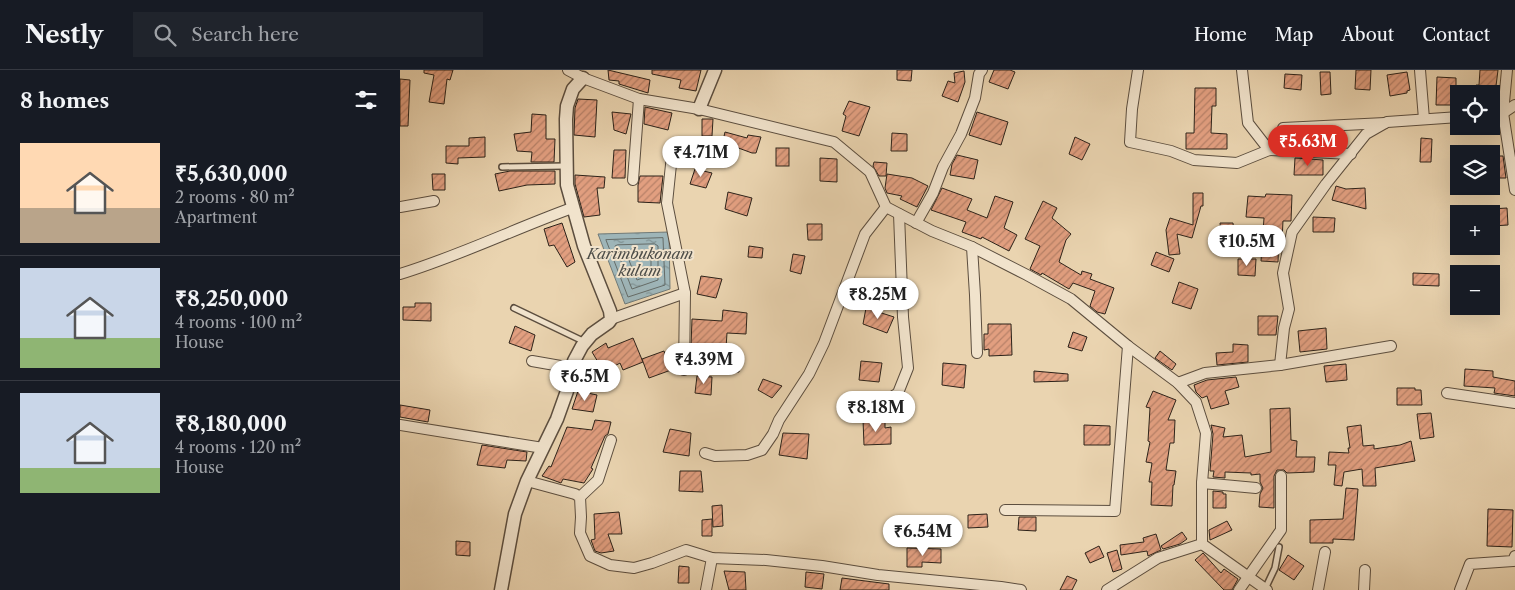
<!DOCTYPE html>
<meta charset="utf-8">
<style>
body{margin:0;font-family:"Libre Caslon Text",serif;background:#20242c;color:#f1f3f6;height:100vh;display:flex;flex-direction:column;font-size:19px;white-space:nowrap}
*{box-sizing:border-box;margin:0}
p{font-size:16px;color:#9ea1a6}
.icon{flex:none;width:28px;height:28px;fill:none;stroke:currentColor;stroke-width:2;stroke-linecap:round;stroke-linejoin:round}
.map{position:relative;flex:1;overflow:hidden}
.side{display:flex;flex-direction:column;background:#171b24;width:400px}
.side>*{flex:none}
.tools{position:absolute;left:1050px;top:15px;display:grid;gap:10px}
.tools a{display:grid;place-items:center;width:50px;height:50px;border-radius:0px;background:#171b24;box-shadow:0 5px 20px #0002;font-size:25px}
.price{position:absolute;translate:-50% -42px;padding:0 11px;border-radius:18px;background:#fff;color:#222;font-size:16px;line-height:32px;filter:drop-shadow(0 1px 2px #0008)}
.price::after{content:'';position:absolute;left:50%;top:30px;width:15px;height:11px;margin-left:-8px;background:inherit;clip-path:polygon(0 0,100% 0,50% 100%)}
.price.active{background:#d93025;color:#fff}
ul{padding:0;list-style:none}
li{display:flex;align-items:center;gap:15px;height:125px;padding:0 20px}
li+li{border-top:1px solid #363941}
li span{display:grid;place-items:center;flex:none;width:140px;height:100px;border-radius:0px;color:#555}
li>.icon{margin-inline-start:auto}
span .icon{width:60px;height:60px;fill:#fffc;stroke-width:1}
li b{font-size:21px}
h2{display:flex;justify-content:space-between;align-items:center;height:60px;padding:0 20px;font-size:21px}
header{display:flex;align-items:center;gap:30px;box-sizing:border-box;height:70px;padding:0 25px;background:#171b24;border-bottom:1px solid #363941}
header strong{font-size:24px}
nav{display:flex;gap:28px;margin-inline-start:auto;font-size:18px}
.search{width:350px;height:45px;background:#20242c;display:flex;align-items:center;gap:12px;box-sizing:border-box;padding:0 18px;border-radius:0px;color:#9ea1a6;font-size:19px}
main{display:flex;flex:1;min-height:0}
.map>svg:first-child{display:block}
.water{fill:url(#water-ripples);stroke:#707a78}
.lines{fill:none;stroke-linecap:round;stroke-linejoin:round}
.shore{stroke:#656c68;stroke-width:1}
.building{fill:url(#building-hatch);stroke:#2c2219}
.service-casing{stroke:#5c4e3f;stroke-width:8}
.minor-casing{stroke:#5c4e3f;stroke-width:12}
.tertiary-casing{stroke:#5c4e3f;stroke-width:15}
.service{stroke:#f1e3cc;stroke-width:5}
.minor{stroke:#f1e3cc;stroke-width:10}
.tertiary{stroke:#f1e3cc;stroke-width:12}
.labels{text-anchor:middle;dominant-baseline:central;stroke-width:4;stroke-linejoin:round;paint-order:stroke}
.water-label{font-size:15px;font-style:italic;fill:#4e4e49;stroke:#f1e3cc}
</style>
<header>
<strong>Nestly</strong>
<div class="search"><svg class="icon" aria-label="search" viewBox="0 0 24 24"><circle cx="10" cy="10" r="6"/><path d="M15 15l6 6"/></svg>Search here</div>
<nav><a>Home</a><a>Map</a><a>About</a><a>Contact</a></nav>
</header>
<main>
<section class="side">
<h2>8 homes<svg class="icon" aria-label="filters" viewBox="0 0 24 24"><path d="M4 7h16M4 17h16"/><circle cx="9" cy="7" r="2"/><circle cx="15" cy="17" r="2"/></svg></h2>
<ul>
<li><span style="background:linear-gradient(#ffd9b3 65%,#b9a48a 0)"><svg class="icon" aria-label="home" viewBox="0 0 24 24"><path d="M3 11l9-7 9 7M6 9v11h12V9"/></svg></span><div><b>₹5,630,000</b><p>2 rooms · 80 m²</p><p>Apartment</p></div></li>
<li><span style="background:linear-gradient(#c9d6e8 70%,#8fb573 0)"><svg class="icon" aria-label="home" viewBox="0 0 24 24"><path d="M3 11l9-7 9 7M6 9v11h12V9"/></svg></span><div><b>₹8,250,000</b><p>4 rooms · 100 m²</p><p>House</p></div></li>
<li><span style="background:linear-gradient(#c9d6e8 75%,#8fb573 0)"><svg class="icon" aria-label="home" viewBox="0 0 24 24"><path d="M3 11l9-7 9 7M6 9v11h12V9"/></svg></span><div><b>₹8,180,000</b><p>4 rooms · 120 m²</p><p>House</p></div></li>
</ul>
</section>
<div class="map">
<svg width="1115" height="520" viewBox="0 0 1115 520">
<defs>
<pattern id="water-ripples" width="26" height="14" patternUnits="userSpaceOnUse" patternTransform="scale(1.25)"><rect width="26" height="14" fill="#9eb5b8"/><path d="M2 4q2-2 4 0t4 0M15 11q2-2 4 0t4 0" fill="none" stroke="#819395"/></pattern>
<pattern id="building-hatch" width="6" height="6" patternUnits="userSpaceOnUse" patternTransform="scale(1.25)"><rect width="6" height="6" fill="#e29f80"/><path d="M-1 1l2-2M0 6l6-6M5 7l2-2" fill="none" stroke="#b78168"/></pattern>
</defs>
<rect width="100%" height="100%" fill="#ead4b0"/>
<filter id="stains"><feTurbulence type="fractalNoise" baseFrequency=".004" numOctaves="4"/><feColorMatrix values="0 0 0 0 .2 0 0 0 0 .09 0 0 0 0 .02 0 0 0 .5 -.17"/></filter>
<radialGradient id="worn" r=".72"><stop offset=".6" stop-color="#630" stop-opacity="0"/><stop offset="1" stop-color="#630" stop-opacity=".3"/></radialGradient>
<polygon class="water" points="269,162 270,219 225,234 198,164"/>
<g class="lines">
<g class="shore">
<polygon points="263,168 265,215 228,227 206,170"/>
<polygon points="255,174 258,176 258,210 232,219 215,176 217,175"/>
<polygon points="248,181 251,184 251,205 237,210 226,183 228,182"/>
</g>
</g>
<g class="building">
<polygon points="24,0 53,0 50,10 47,9 44,34 29,32 34,5 24,3"/>
<polygon points="208,0 250,10 248,23 219,14 219,11 209,10"/>
<polygon points="252,0 301,0 296,21 279,18 281,10 252,4"/>
<polygon points="497,0 512,0 511,11 497,10"/>
<polygon points="594,0 610,0 615,2 608,19 589,12"/>
<polygon points="956,0 971,0 970,20 955,19"/>
<polygon points="1080,0 1098,0 1095,24 1076,24 1076,15 1079,15"/>
<polygon points="564,1 565,12 558,32 542,26 548,11 555,13 554,3"/>
<polygon points="920,2 930,2 931,24 921,25"/>
<polygon points="1007,2 1010,20 1007,21 1007,23 990,26 987,5"/>
<polygon points="885,4 902,5 901,20 884,18"/>
<polygon points="1037,7 1056,8 1056,35 1036,35"/>
<polygon points="0,9 10,10 8,56 0,56"/>
<polygon points="795,18 816,18 816,36 812,36 811,63 827,64 827,79 786,79 786,63 794,63"/>
<polygon points="178,29 197,30 195,67 174,65 175,38"/>
<polygon points="449,31 470,37 459,66 442,61 446,46 443,44"/>
<polygon points="245,37 272,43 268,60 244,54"/>
<polygon points="212,42 231,44 226,64 214,60"/>
<polygon points="577,42 608,52 601,75 569,65"/>
<polygon points="132,44 146,45 146,69 155,69 154,92 131,92 132,82 117,81 114,64 131,62"/>
<polygon points="302,49 313,49 312,66 302,66"/>
<polygon points="325,62 347,68 348,65 361,67 356,83 352,83 333,76 331,82 321,79"/>
<polygon points="492,63 507,64 507,81 491,81"/>
<polygon points="85,67 85,87 58,88 58,94 46,93 46,76 69,76 69,68"/>
<polygon points="675,67 690,74 682,90 669,84"/>
<polygon points="1021,68 1032,69 1031,92 1020,92"/>
<rect x="376" y="78" width="13" height="18"/>
<polygon points="214,80 226,80 225,108 212,108"/>
<polygon points="557,85 578,90 574,109 550,105 552,94"/>
<polygon points="1091,86 1103,86 1106,108 1091,108"/>
<polygon points="420,88 437,89 437,112 420,111"/>
<polygon points="895,88 923,90 923,105 894,105"/>
<polygon points="474,92 487,93 486,106 479,106 473,96"/>
<polygon points="295,99 312,103 306,118 290,114"/>
<polygon points="110,101 155,101 155,114 127,115 99,121 95,104"/>
<polygon points="32,104 45,104 45,120 33,120"/>
<polygon points="487,104 512,108 528,116 517,137 500,129 502,126 487,123 485,118"/>
<polygon points="175,105 205,107 204,118 197,118 200,145 184,147 175,114"/>
<polygon points="240,106 263,106 260,133 238,132 238,115"/>
<polygon points="936,116 946,119 965,118 966,139 932,130"/>
<polygon points="542,118 572,129 567,140 587,148 595,126 613,132 604,158 617,165 609,181 582,167 581,169 562,162 566,152 531,140"/>
<polygon points="328,122 352,128 347,146 325,139"/>
<polygon points="793,123 803,123 803,136 801,136 792,168 777,164 780,184 769,185 766,160 770,148 793,155"/>
<polygon points="866,124 892,125 891,151 883,151 882,170 879,169 878,192 861,191 864,148 846,147 848,126 865,127"/>
<polygon points="643,131 657,138 652,148 671,164 666,170 659,192 681,205 682,201 692,204 690,209 714,218 705,244 697,242 690,236 695,221 673,213 669,219 642,203 641,205 630,199 640,176 625,169"/>
<polygon points="1107,138 1108,155 1091,156 1091,139"/>
<polygon points="913,147 935,148 934,162 913,162"/>
<polygon points="162,153 175,192 167,197 154,175 149,176 144,159"/>
<polygon points="820,153 833,153 835,175 822,176"/>
<polygon points="407,154 422,154 422,170 408,170"/>
<polygon points="349,176 363,178 362,188 348,187"/>
<polygon points="756,182 774,189 769,202 751,195"/>
<polygon points="393,184 405,186 401,204 390,201"/>
<polygon points="838,189 856,189 855,206 838,205"/>
<polygon points="1013,203 1039,204 1039,216 1013,215"/>
<polygon points="301,206 322,209 316,228 297,224"/>
<polygon points="779,212 798,219 791,239 772,233"/>
<polygon points="15,233 31,233 31,251 3,250 3,237 15,237"/>
<polygon points="466,238 494,247 487,263 463,254"/>
<polygon points="323,240 347,243 346,264 327,263 326,278 291,276 292,249 322,251"/>
<polygon points="858,246 878,246 876,265 858,265"/>
<polygon points="588,254 611,254 612,285 589,286 589,279 584,280 584,264 588,264"/>
<polygon points="115,256 135,265 131,281 109,273"/>
<polygon points="926,258 927,279 900,282 898,261"/>
<polygon points="673,262 687,267 682,281 668,277"/>
<polygon points="233,268 243,292 223,300 220,293 204,302 192,282 206,273 208,278"/>
<polygon points="833,274 848,275 848,292 817,295 816,283 833,282"/>
<polygon points="264,281 271,300 249,308 242,289"/>
<polygon points="760,281 776,294 772,300 755,288"/>
<polygon points="322,291 340,291 339,302 321,302"/>
<polygon points="461,291 482,293 479,312 459,310"/>
<polygon points="543,293 566,295 564,318 542,315"/>
<polygon points="946,294 947,310 926,312 924,296"/>
<polygon points="1065,299 1093,301 1093,307 1115,311 1115,326 1094,323 1095,318 1064,316"/>
<polygon points="634,301 668,304 668,311 634,312"/>
<polygon points="297,306 312,307 311,325 295,323"/>
<polygon points="836,307 839,317 825,321 829,334 811,339 807,326 802,328 796,322 794,315 807,310"/>
<polygon points="363,309 382,316 372,328 358,320"/>
<polygon points="997,318 1015,318 1015,320 1021,320 1022,335 997,335"/>
<polygon points="178,321 197,325 193,342 172,339"/>
<polygon points="753,321 776,330 768,350 775,350 774,373 770,373 766,400 776,401 774,415 773,415 772,436 751,435 752,412 749,412 752,393 746,392 750,372 748,371 750,338 746,337"/>
<polygon points="0,335 30,340 28,352 0,347"/>
<polygon points="890,338 891,370 897,371 896,387 915,387 914,402 887,403 884,400 877,400 874,406 874,438 859,437 860,424 863,418 860,412 860,404 851,405 851,403 825,402 825,408 813,407 814,401 810,401 813,364 811,355 825,358 823,367 842,365 845,387 871,382 870,339"/>
<polygon points="1031,343 1034,367 1020,369 1017,344"/>
<polygon points="485,349 485,358 491,357 491,374 464,375 463,350"/>
<polygon points="195,350 211,352 208,364 205,366 191,398 193,399 184,413 163,409 161,413 142,406 149,396 151,397 167,357 192,360"/>
<polygon points="684,355 710,356 710,375 684,375"/>
<polygon points="961,355 963,376 974,375 974,379 1000,375 1011,371 1015,391 975,398 976,416 963,416 962,399 944,402 942,416 934,415 936,395 928,395 929,382 949,383 948,378 950,378 947,357"/>
<polygon points="270,359 291,363 289,386 263,382"/>
<polygon points="383,363 409,364 407,389 379,385"/>
<polygon points="82,375 127,382 126,391 107,390 105,398 77,395"/>
<polygon points="280,401 301,401 303,422 279,421"/>
<polygon points="946,418 958,419 954,470 933,469 933,473 910,473 910,450 943,449"/>
<polygon points="813,421 823,422 823,424 826,424 826,438 813,438"/>
<polygon points="322,435 323,456 313,457 312,436"/>
<polygon points="1088,439 1113,440 1112,477 1087,476"/>
<polygon points="219,442 222,464 208,464 214,481 201,483 195,481 191,470 195,469 194,444"/>
<polygon points="587,444 588,457 568,458 568,445"/>
<polygon points="513,447 526,447 526,449 540,448 540,451 555,452 555,463 545,463 546,460 512,462"/>
<polygon points="619,447 636,447 636,461 618,460"/>
<polygon points="312,449 312,466 302,466 302,450"/>
<polygon points="827,451 832,460 810,470 809,460"/>
<polygon points="782,462 787,469 780,474 763,479 761,476"/>
<polygon points="756,464 761,480 748,486 747,481 721,485 720,475 744,472 743,468"/>
<polygon points="56,471 70,472 70,486 56,485"/>
<polygon points="699,476 704,487 690,493 685,483"/>
<polygon points="507,478 541,479 541,493 522,492 522,497 507,497"/>
<polygon points="717,480 722,499 713,502 707,483"/>
<polygon points="803,483 821,503 824,499 838,509 832,520 824,520 795,490"/>
<polygon points="888,485 904,496 894,510 879,500"/>
<polygon points="279,496 289,497 289,513 278,513"/>
<polygon points="324,501 345,502 346,520 329,520"/>
<polygon points="406,502 424,504 422,519 405,517"/>
<polygon points="667,506 677,510 672,520 660,520"/>
<polygon points="442,508 489,514 489,520 440,520"/>
</g>
<g class="lines">
<g class="service-casing">
<g id="service">
<polyline points="102,97 165,96"/>
<polyline points="114,238 185,272"/>
<polyline points="865,519 875,498 879,477"/>
</g>
</g>
<g class="minor-casing">
<g id="minor">
<polyline points="168,0 183,8 239,29 299,39 434,72 470,102 486,137 532,161 572,177 627,205 671,229 728,276 778,313 796,332 806,363 802,413 802,474 867,520"/>
<polyline points="738,0 732,39 730,72 771,81 794,90 837,93 869,80"/>
<polyline points="842,0 848,53 869,80 951,84"/>
<polyline points="1020,0 1024,49"/>
<polyline points="1107,0 1103,43 1115,120"/>
<polyline points="1103,43 1115,35"/>
<polyline points="1091,44 1103,43"/>
<polyline points="883,58 985,53"/>
<polyline points="272,85 267,133 285,223 284,300"/>
<polyline points="233,110 239,29"/>
<polyline points="0,137 34,131"/>
<polyline points="516,153 533,123 543,97 561,64 575,28 579,4 582,0"/>
<polyline points="572,177 575,225 577,283"/>
<path d="M0,204c59,-18 114,-45 172,-66"/>
<polyline points="211,249 285,223"/>
<polyline points="132,291 172,298"/>
<polyline points="880,295 884,258 889,239 883,203 892,162 926,114 966,64 987,52 1059,47"/>
<polyline points="778,313 805,303 880,295 991,276"/>
<polyline points="1047,323 1115,333"/>
<polyline points="492,327 498,323 508,298 503,247 499,144"/>
<polyline points="0,355 143,378"/>
<polyline points="305,383 315,386 347,385 362,380 373,364 379,350 409,304 424,273 465,164 486,137"/>
<polyline points="127,411 175,424 180,427 181,447 180,463 190,486 210,495 234,498 252,493 286,480 312,488 366,490 422,496 478,505 601,517 621,520"/>
<polyline points="802,413 856,418"/>
<polyline points="180,427 198,410 211,370"/>
<polyline points="605,440 715,441 728,276"/>
<polyline points="306,520 312,488"/>
<polyline points="707,520 758,488 802,474"/>
<polyline points="839,520 881,460 881,406"/>
<polyline points="918,520 925,482"/>
<polyline points="964,520 965,500"/>
<polyline points="1060,520 1070,494 1113,491 1115,486"/>
</g>
</g>
<g class="tertiary-casing">
<g id="tertiary">
<polyline points="299,39 315,0"/>
<polyline points="101,520 115,444 127,411 157,349 167,321 174,291 182,276 192,264 209,252 211,249 210,241 184,176 167,115 166,49 167,36 173,19 183,8"/>
</g>
</g>
<use href="#service" class="service"/>
<use href="#minor" class="minor"/>
<use href="#tertiary" class="tertiary"/>
</g>
<g class="labels">
<g class="water-label">
<text x="240" y="183">Karimbukonam<tspan x="240" dy="17">kulam</tspan></text>
</g>
</g>
<rect width="100%" height="100%" filter="url(#stains)"/>
<rect width="100%" height="100%" fill="url(#worn)"/>
</svg>
<div class="tools">
<a><svg class="icon" aria-label="locate" viewBox="0 0 24 24"><circle cx="12" cy="12" r="6"/><path d="M12 2v4M12 18v4M2 12h4M18 12h4"/></svg></a>
<a><svg class="icon" aria-label="layers" viewBox="0 0 24 24"><path d="M12 4l9 5-9 5-9-5zM3 14l9 5 9-5"/></svg></a>
<a>+</a>
<a>−</a>
</div>
<b class="price active" style="left:908px;top:97px">₹5.63M</b>
<b class="price" style="left:301px;top:108px">₹4.71M</b>
<b class="price" style="left:847px;top:197px">₹10.5M</b>
<b class="price" style="left:478px;top:250px">₹8.25M</b>
<b class="price" style="left:304px;top:315px">₹4.39M</b>
<b class="price" style="left:185px;top:332px">₹6.5M</b>
<b class="price" style="left:476px;top:363px">₹8.18M</b>
<b class="price" style="left:523px;top:487px">₹6.54M</b>
</div>
</main>
